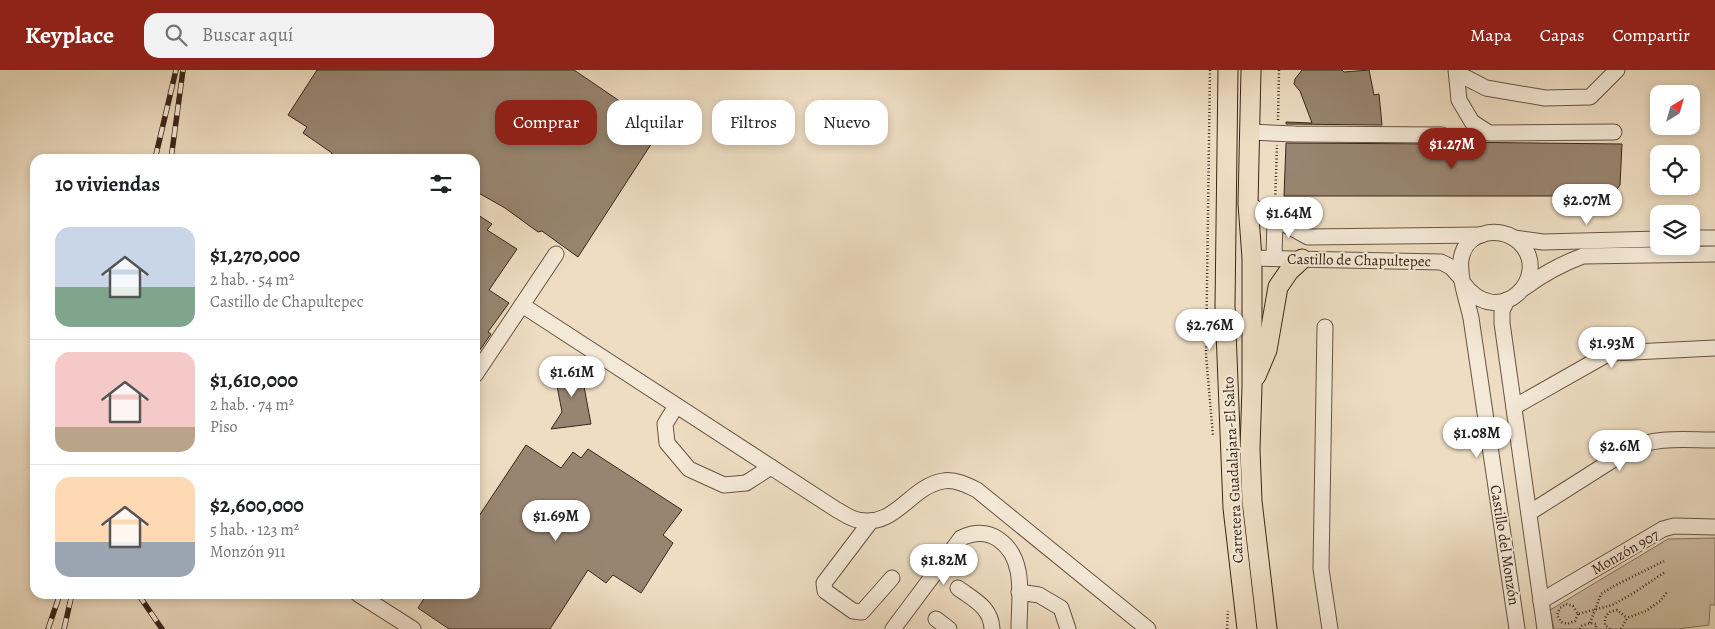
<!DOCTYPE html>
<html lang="es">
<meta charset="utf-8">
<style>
body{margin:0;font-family:Alegreya,serif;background:#f2f2f2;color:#202124;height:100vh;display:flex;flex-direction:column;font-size:19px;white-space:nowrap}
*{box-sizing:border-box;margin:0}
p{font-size:16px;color:#757577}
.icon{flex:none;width:28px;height:28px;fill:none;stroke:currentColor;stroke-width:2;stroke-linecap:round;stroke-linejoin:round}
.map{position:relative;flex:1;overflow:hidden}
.drawer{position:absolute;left:30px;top:84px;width:450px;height:445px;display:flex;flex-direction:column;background:#fff;border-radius:15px;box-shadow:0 2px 8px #0003}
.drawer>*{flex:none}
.guide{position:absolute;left:495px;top:30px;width:475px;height:45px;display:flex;gap:10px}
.needle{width:32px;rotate:37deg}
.fabs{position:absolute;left:1650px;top:15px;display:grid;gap:10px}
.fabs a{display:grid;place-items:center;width:50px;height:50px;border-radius:10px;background:#fff;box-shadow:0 2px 8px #0003;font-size:25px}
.price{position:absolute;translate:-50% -42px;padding:0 11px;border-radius:18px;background:#fff;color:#222;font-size:16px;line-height:32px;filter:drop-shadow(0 1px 2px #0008)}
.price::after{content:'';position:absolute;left:50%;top:30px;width:15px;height:11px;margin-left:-8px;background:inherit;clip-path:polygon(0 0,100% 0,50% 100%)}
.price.selected{background:#8f2418;color:#fff}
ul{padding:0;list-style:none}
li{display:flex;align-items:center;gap:15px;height:125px;padding:0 25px}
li+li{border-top:1px solid #e0e0e0}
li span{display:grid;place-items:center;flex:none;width:140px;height:100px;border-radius:15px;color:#555}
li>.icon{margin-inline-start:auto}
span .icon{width:60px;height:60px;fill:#fffc;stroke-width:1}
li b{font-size:21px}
h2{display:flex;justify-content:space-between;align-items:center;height:60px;padding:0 25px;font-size:21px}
.pill{padding:0 18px;border-radius:15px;background:#fff;box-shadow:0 2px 8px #0003;font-size:18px;line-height:45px}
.pill.selected{background:#8f2418;color:#fff}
header{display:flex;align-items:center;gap:30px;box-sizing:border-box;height:70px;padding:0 25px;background:#8f2418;color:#fff}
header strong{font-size:24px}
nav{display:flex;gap:28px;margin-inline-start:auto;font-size:18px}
.search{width:350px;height:45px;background:#f2f2f2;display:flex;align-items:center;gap:12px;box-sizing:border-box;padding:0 18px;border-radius:15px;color:#757577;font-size:19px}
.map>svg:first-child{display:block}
.green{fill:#cfbea5;stroke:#84725f}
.building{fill:#988571;stroke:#3a2619}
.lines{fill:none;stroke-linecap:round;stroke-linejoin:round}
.minor-casing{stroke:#675443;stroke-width:17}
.major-casing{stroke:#3a2619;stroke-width:21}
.path{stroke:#3a2619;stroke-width:2.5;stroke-dasharray:1 2.5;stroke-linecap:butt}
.minor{stroke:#f4e9d7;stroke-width:15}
.major{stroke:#eeddc2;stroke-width:19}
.rail-casing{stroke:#3a2619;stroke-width:5.5}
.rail{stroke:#f4e9d7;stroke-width:4;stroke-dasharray:11;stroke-linecap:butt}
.labels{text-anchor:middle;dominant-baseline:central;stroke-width:4;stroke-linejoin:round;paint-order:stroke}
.street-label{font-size:15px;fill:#3a2619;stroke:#f4e9d7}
</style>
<header>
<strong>Keyplace</strong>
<div class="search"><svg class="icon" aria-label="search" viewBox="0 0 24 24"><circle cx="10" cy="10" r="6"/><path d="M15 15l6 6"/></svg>Buscar aquí</div>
<nav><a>Mapa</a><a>Capas</a><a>Compartir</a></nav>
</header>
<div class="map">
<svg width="1715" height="559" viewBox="0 0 1715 559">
<rect width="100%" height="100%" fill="#eeddc2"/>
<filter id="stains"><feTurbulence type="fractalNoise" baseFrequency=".004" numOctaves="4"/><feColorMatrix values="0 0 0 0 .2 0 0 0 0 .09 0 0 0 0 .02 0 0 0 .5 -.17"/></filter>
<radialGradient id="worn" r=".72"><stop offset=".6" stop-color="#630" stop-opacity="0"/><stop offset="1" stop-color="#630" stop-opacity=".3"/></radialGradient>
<polygon class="green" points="1715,468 1715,535 1710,535 1709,555 1678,559 1554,559 1550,540 1668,469"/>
<g class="building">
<polygon points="317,0 574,0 624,34 621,38 659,62 578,187 542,161 538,162 505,138 475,121 475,89 328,89 332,83 303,63 307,57 288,45"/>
<polygon points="1302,0 1342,0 1344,2 1369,0 1374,25 1379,24 1382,55 1286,54 1286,52 1312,53 1300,21 1294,14 1295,9"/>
<polygon points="1448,72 1622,74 1620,115 1612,126 1284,126 1286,73 1442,74"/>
<polygon points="475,143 492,154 487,160 517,179 489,220 509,233 488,262 491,264 475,287"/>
<polygon points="580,295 591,354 551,359 562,342 554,300"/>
<polygon points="526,375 561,398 573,382 581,388 588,379 682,440 663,465 673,473 641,523 613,505 606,513 588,500 550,559 449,559 418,538 427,524 475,524 475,452"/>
</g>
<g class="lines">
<g class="minor-casing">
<g id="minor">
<polyline points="1456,0 1459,30 1472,52 1489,63 1614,62"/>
<polyline points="1457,3 1486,18 1545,28 1590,27 1617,0"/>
<polyline points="1250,62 1295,64 1442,65"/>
<polyline points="1248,134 1308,167 1481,165"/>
<polyline points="1514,168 1543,172 1659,169"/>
<polyline points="1691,168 1715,168"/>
<polyline points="1252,188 1441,192 1451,197 1461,208"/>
<polyline points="1274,188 1275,149"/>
<path d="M1463,213c36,50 91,-8 56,-41 -9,-8 -20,-11 -32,-9 -43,10 -22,57 -16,85l46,311"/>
<path d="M1524,218c19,-14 37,-24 59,-32l132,-2"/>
<polyline points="1507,230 1502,241 1502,253 1545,559"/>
<path d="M522,235l315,205c6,3 14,9 21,10 38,8 51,-33 85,-39 12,-2 24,4 34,9l171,139"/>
<polyline points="1325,257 1321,499 1330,559"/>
<polyline points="475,305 556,184"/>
<polyline points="676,336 665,354 667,373 689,399 724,415 746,413 771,397"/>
<polyline points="1514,337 1604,286 1613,283 1715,278"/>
<path d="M1529,443l101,-64c26,-13 56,-9 85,-9"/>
<polyline points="871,451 824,513 825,521 853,541 862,542 892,508"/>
<path d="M958,518c16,12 33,19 34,41"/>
<polyline points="1019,522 1039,525 1061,538 1068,559"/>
<polyline points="358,524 413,559"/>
<polyline points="1541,531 1663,459 1674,456 1715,457"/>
<polyline points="936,549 949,559"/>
<path d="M893,559l68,-91c13,-6 25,-7 37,1 29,19 21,60 21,90"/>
</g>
</g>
<g class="major-casing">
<g id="major">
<polyline points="1228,0 1225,236 1233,438 1247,559"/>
<polyline points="1251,0 1248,134 1252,188 1252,317 1250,379 1252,431 1267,559"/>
<polyline points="1256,306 1267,280 1278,217 1289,201 1302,189"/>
</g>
</g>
<g class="path">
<polyline points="1210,0 1206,285 1213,366"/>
<polyline points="1278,50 1279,0"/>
<polyline points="1275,135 1277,75"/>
<polyline points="1578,544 1575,551 1567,554 1561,552 1557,545 1560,538 1566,534 1573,536 1578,544 1612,535 1632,524 1665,502"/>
<polyline points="1590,553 1601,524 1614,516 1664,491"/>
<polyline points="1227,559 1228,541"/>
<polyline points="1580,559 1581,556 1590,553 1596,554 1596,559"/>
<polyline points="1610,559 1605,555 1605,548 1609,542 1617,540 1627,548"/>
<polyline points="1621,559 1627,548 1646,541 1660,531 1668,521"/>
</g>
<use href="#minor" class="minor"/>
<use href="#major" class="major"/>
<g class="rail-casing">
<g id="rail">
<polyline points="155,89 176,0"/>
<polyline points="171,89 183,0"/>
<polyline points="138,524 162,559"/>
<polyline points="48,559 60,524"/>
<polyline points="64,559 72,524"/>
</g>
</g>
<use href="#rail" class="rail"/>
</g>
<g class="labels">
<g class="street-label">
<text transform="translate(1359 190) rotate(1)">Castillo de Chapultepec</text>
<text transform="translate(1233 400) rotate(-93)">Carretera Guadalajara-El Salto</text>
<text transform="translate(1505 475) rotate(81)">Castillo del Monzón</text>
<text transform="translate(1625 482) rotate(-30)">Monzón 907</text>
</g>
</g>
<rect width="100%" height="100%" filter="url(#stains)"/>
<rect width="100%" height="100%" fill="url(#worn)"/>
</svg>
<div class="fabs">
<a><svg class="needle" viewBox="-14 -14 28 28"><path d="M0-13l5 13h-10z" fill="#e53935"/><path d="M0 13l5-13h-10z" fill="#757577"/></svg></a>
<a><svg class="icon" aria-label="locate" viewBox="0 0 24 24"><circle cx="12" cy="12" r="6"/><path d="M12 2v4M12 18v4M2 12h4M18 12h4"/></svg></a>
<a><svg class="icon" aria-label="layers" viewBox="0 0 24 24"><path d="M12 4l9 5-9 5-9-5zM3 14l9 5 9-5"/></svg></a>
</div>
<b class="price selected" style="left:1452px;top:100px">$1.27M</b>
<b class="price" style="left:1587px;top:156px">$2.07M</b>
<b class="price" style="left:1289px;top:169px">$1.64M</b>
<b class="price" style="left:1210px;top:281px">$2.76M</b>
<b class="price" style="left:1612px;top:299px">$1.93M</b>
<b class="price" style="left:572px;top:328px">$1.61M</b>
<b class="price" style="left:1477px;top:389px">$1.08M</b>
<b class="price" style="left:1620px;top:402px">$2.6M</b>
<b class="price" style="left:556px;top:472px">$1.69M</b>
<b class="price" style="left:944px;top:516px">$1.82M</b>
<div class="guide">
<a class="pill selected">Comprar</a>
<a class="pill">Alquilar</a>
<a class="pill">Filtros</a>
<a class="pill">Nuevo</a>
</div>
<section class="drawer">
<h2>10 viviendas<svg class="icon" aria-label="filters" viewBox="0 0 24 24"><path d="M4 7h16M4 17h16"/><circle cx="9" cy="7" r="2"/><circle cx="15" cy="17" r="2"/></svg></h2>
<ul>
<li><span style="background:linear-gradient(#c9d6e8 60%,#7fa58c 0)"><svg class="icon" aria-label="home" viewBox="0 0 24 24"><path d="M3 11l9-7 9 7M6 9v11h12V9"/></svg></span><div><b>$1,270,000</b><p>2 hab. · 54 m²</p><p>Castillo de Chapultepec</p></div></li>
<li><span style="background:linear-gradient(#f6c9c9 75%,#b9a48a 0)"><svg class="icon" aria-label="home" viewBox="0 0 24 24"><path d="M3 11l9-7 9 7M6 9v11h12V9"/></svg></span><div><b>$1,610,000</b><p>2 hab. · 74 m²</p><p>Piso</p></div></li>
<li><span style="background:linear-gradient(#ffd9b3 65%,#9aa5b1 0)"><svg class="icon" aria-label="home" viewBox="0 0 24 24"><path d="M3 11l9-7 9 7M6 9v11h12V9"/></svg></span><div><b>$2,600,000</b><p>5 hab. · 123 m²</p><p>Monzón 911</p></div></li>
</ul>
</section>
</div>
